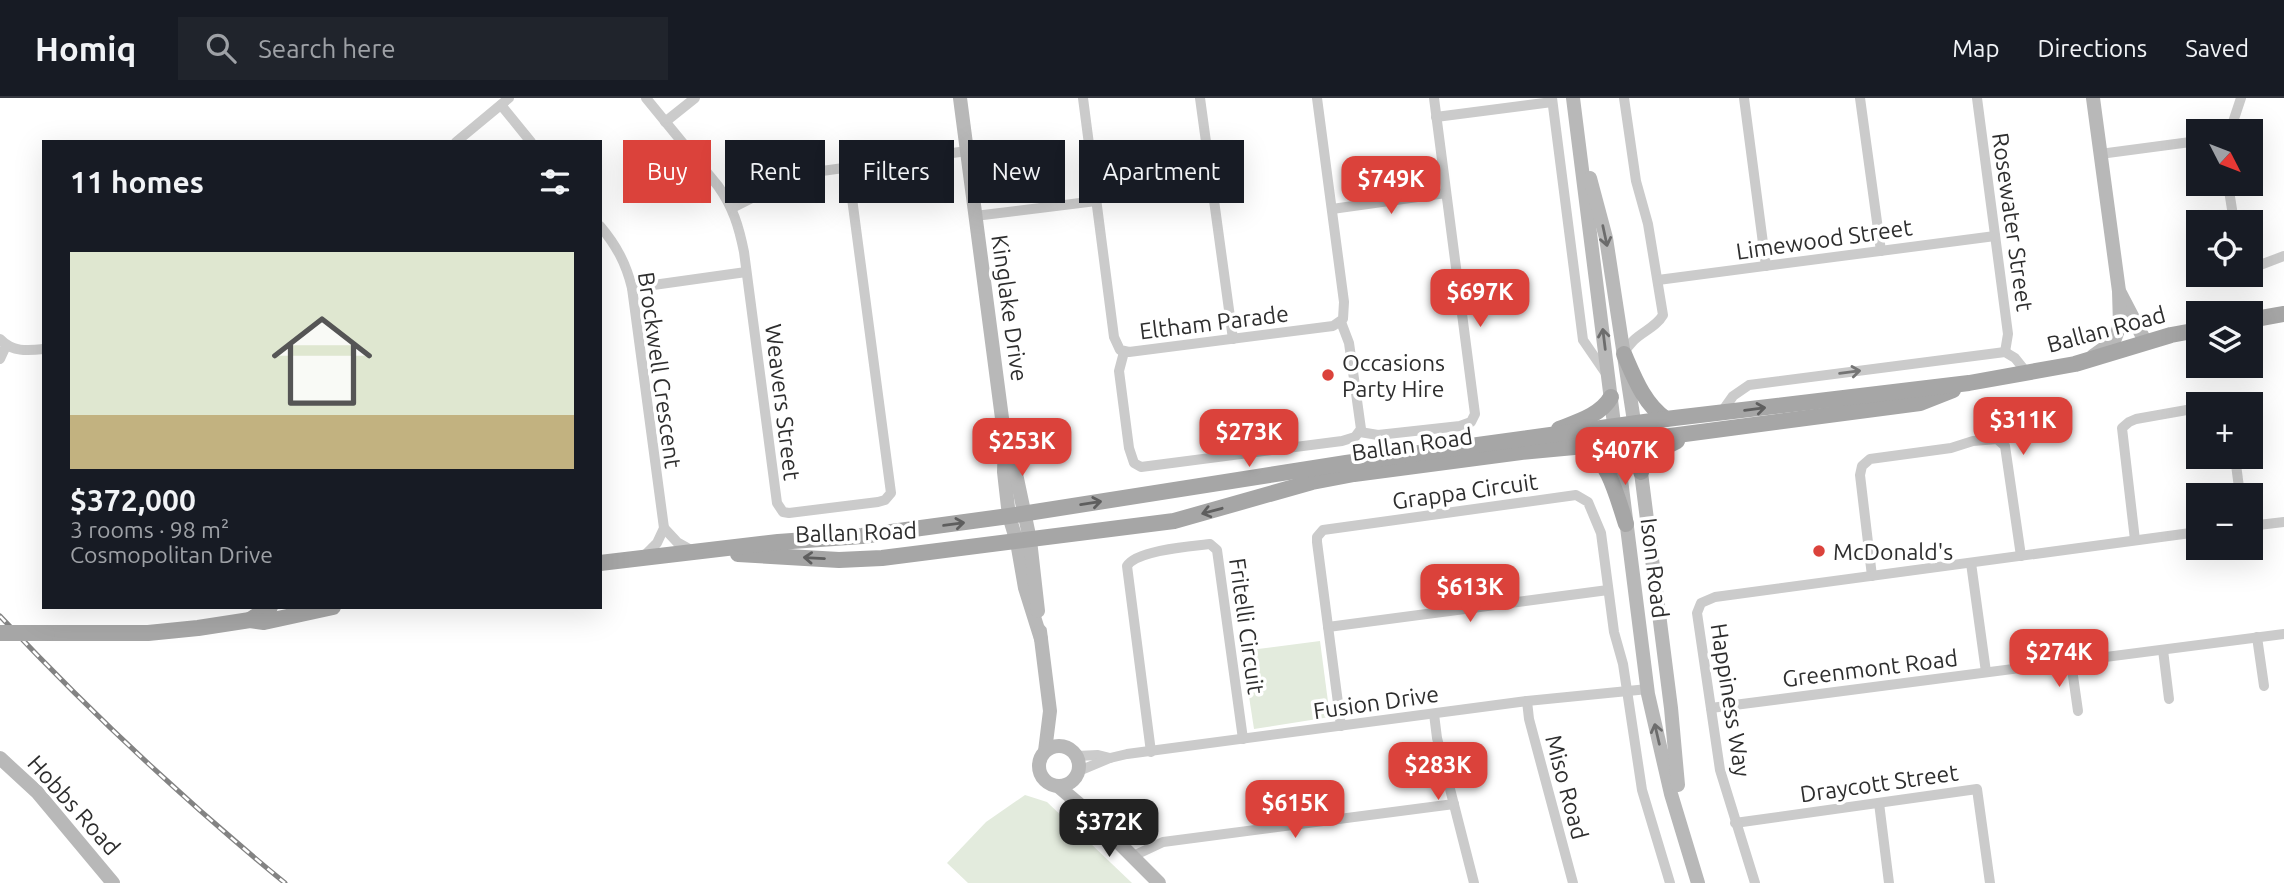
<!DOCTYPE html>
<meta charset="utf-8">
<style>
body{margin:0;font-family:Ubuntu,sans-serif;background:#20242c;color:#f1f3f6;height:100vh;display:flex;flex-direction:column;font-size:26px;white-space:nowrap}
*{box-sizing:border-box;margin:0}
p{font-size:23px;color:#9ea1a6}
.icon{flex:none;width:38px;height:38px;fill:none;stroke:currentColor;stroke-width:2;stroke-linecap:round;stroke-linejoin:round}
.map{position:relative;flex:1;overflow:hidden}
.sheet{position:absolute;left:42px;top:42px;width:560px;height:469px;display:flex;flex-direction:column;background:#171b24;border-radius:0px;box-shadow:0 7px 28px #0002}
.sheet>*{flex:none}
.top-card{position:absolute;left:623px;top:42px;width:665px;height:63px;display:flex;gap:14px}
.needle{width:46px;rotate:132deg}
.tools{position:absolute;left:2186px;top:21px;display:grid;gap:14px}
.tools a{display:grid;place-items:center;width:77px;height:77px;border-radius:0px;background:#171b24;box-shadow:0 7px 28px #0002;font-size:35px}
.price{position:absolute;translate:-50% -60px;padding:0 16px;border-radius:14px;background:#db423b;color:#fff;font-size:23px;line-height:46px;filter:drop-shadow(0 2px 4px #0008)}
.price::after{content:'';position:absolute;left:50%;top:42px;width:21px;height:16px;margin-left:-10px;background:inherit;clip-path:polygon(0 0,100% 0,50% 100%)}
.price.on{background:#222;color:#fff}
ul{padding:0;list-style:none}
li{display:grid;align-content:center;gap:14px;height:371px;padding:0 28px}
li+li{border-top:2px solid #363941}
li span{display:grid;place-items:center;height:217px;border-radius:0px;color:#555}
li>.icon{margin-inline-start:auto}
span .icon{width:126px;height:126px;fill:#fffc;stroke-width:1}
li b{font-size:30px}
h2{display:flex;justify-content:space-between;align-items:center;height:84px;padding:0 28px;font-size:30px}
.tag{padding:0 24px;border-radius:0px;background:#171b24;box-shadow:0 7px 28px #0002;font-size:24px;line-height:63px}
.tag.on{background:#db423b;color:#fff}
header{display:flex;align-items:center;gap:42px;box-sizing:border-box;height:98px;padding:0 35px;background:#171b24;border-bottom:2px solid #363941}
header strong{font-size:33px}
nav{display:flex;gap:38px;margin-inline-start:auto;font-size:24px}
.search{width:490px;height:63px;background:#20242c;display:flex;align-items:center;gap:18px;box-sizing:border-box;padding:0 24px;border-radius:0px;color:#9ea1a6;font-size:26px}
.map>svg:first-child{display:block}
.green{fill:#e3ebdd}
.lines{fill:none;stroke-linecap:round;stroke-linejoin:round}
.street{stroke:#cbcbcb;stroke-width:10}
.secondary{stroke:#b8b8b8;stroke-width:14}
.primary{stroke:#a6a6a6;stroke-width:16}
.rail-casing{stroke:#838383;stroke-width:5}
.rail{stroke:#fff;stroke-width:2.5;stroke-dasharray:8;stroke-linecap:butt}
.primary-bridge{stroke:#a6a6a6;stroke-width:16}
.oneway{stroke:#6c6c6c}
.oneway2{stroke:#757575}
.oneway3{stroke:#5e5e5e}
.poi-dot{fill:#db423b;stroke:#fff;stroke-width:2.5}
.labels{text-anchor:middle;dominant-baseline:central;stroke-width:7;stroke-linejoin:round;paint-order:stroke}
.street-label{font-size:23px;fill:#2e2e2e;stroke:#fff}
.poi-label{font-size:23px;fill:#2e2e2e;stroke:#fff;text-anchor:start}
</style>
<header>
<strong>Homiq</strong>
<div class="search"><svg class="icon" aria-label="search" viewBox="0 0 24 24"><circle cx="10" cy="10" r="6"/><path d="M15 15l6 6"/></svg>Search here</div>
<nav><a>Map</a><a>Directions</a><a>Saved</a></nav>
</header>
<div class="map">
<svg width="2284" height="785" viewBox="0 0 2284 785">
<rect width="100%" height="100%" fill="#fff"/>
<g class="green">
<polygon points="1320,543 1330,619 1254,631 1242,553"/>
<polygon points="1025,697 1047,704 1132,785 968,785 947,765 986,724"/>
</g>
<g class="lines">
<g class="street">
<path d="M646,0l72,88c15,21 21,41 26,66l33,251 6,9 6,1 89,-11 7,-2 6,-7 -43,-325"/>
<polyline points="1083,0 1114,239 1120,252 1129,254 1333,228 1343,221 1344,204 1317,0"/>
<polyline points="1200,0 1233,241"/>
<polyline points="1552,0 1583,242 1607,277"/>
<path d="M1624,0l12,83 12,43 15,91c-9,16 -30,18 -39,39"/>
<polyline points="1744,0 1766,168"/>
<polyline points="1860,0 1881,153"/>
<polyline points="1977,0 2008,236 2005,254"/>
<polyline points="501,7 531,44"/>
<polyline points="1436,19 1552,4"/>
<polyline points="665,24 695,0"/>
<polyline points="2230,33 2241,0"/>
<polyline points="456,44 509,0"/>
<polyline points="2100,56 2198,43"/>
<polyline points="2228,86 2234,124"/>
<polyline points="732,110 800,76 967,53"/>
<polyline points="1332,111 1446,95"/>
<polyline points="975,118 1096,103"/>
<path d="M600,128c16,19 26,37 32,62l32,240 -7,15 -14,14"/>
<polyline points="2250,167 2260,167 2284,158"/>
<polyline points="1658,182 1995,138"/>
<polyline points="632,190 746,174"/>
<path d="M0,241c12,13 27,12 44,10"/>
<polyline points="1124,254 1119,273 1129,350 1134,365 1141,369 1342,343 1355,339 1361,331 1349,245 1341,224"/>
<polyline points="0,261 6,248"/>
<polyline points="1721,315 1733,298 1749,287 2005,254 2015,260 2027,275"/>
<polyline points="1360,334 1378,337 1460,328 1471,324 1475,316 1434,0"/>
<polyline points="2235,359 2240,397"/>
<polyline points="2250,428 2284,424"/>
<polyline points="664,430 677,444 693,453"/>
<polyline points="2135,442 2122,330 2129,324 2136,321 2198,310"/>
<polyline points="1971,465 1986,574"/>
<polyline points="1872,478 1860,377 1862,368 1870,361 1951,350 1973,343 1997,341 2005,348 2021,458"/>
<polyline points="1328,529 1608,492"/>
<polyline points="2257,539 2264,588"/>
<polyline points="2163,552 2169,601"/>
<polyline points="2071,564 2078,613"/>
<polyline points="1527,603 1529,621 1573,785"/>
<polyline points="1711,610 2284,536"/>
<polyline points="1434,616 1437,640 1474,785"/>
<polyline points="1341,628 1317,444 1317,439 1323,432 1576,397 1588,404 1601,435 1614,534 1623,566 1642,692 1670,785"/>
<path d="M1151,654l-24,-186c9,-16 65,-20 83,-22l7,6 26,189"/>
<polyline points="1077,658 1098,657 1110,660"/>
<polyline points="1079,673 1110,660 1127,656 1527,603 1648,591"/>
<polyline points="1879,705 1889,785"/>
<polyline points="1735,725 1977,691 1990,785"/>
<polyline points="1131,759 1163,744 1454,706"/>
<polyline points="1755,785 1720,672 1697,515 1701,505 1715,499 2198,434"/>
</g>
<g class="secondary">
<polyline points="960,0 1005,343 1004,374 1009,418 1017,444 1025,490 1041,541"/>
<polyline points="1573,0 1648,596 1671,696 1698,785"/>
<polyline points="1590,80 1606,140 1637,343 1671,610 1678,687"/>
<polyline points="2120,195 2146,245"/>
<polyline points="2093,258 2114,243 2120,227 2119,193 2093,0"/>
<polyline points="1008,351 1015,371 1030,442 1038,513"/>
<polyline points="1040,533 1050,613 1045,653"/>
<circle cx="1059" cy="668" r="20"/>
<polyline points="0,660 37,694 113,785"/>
<polyline points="1059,689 1085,711 1159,785"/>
</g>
<g class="primary">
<polyline points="2250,222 2284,216"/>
<path d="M1624,256c10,23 20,50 42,65"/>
<path d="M1559,331c18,-7 42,-14 52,-32"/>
<path d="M1585,349c23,11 33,53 41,77"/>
<polyline points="1641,374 1644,362 1647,358 1677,343"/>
<polyline points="738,456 839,462 882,460 1174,423 1312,384 1354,376 1521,354 1617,345 1920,305 1953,292"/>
<polyline points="600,465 778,444 862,438 1009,418 1346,365 1666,321 1969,285 2075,266 2171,237 2198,232"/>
<polyline points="250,522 270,509"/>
<polyline points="47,535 148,535 198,530 250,522 264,524 333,509"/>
</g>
<g class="rail-casing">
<path id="rail" d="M0,518c89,95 184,184 285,267"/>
</g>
<use href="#rail" class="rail"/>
<polyline class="primary-bridge" points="0,535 47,535"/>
</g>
<defs><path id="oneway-shaft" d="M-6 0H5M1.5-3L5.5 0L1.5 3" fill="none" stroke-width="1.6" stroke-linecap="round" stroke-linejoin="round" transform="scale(1.75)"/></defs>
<g class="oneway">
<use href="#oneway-shaft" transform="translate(1605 138) rotate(78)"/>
<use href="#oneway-shaft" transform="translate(1604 241) rotate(-97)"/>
<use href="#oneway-shaft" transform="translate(1657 636) rotate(-103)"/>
</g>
<use class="oneway2" href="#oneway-shaft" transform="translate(1850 274) rotate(-7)"/>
<g class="oneway3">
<use href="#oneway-shaft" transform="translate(1755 311) rotate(-7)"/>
<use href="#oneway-shaft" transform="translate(1091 405) rotate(-9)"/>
<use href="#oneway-shaft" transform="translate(1212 413) rotate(165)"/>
<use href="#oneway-shaft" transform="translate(954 426) rotate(-8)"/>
<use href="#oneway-shaft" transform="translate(814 460) rotate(-177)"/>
</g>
<g class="poi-dot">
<circle cx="1328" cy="277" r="7"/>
<circle cx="1819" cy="453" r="7"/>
</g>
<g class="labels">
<g class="street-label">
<text transform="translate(2013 124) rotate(82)">Rosewater Street</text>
<text transform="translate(1824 141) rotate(-8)">Limewood Street</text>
<text transform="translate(1010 210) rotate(82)">Kinglake Drive</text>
<text transform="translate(1214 224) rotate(-7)">Eltham Parade</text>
<text transform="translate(2106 231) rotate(-15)">Ballan Road</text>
<text transform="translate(660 272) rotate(82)">Brockwell Crescent</text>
<text transform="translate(783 304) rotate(83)">Weavers Street</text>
<text transform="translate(1412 346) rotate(-8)">Ballan Road</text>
<text transform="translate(1465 393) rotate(-8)">Grappa Circuit</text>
<text transform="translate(856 434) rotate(-2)">Ballan Road</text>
<text transform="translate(1655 470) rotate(83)">Ison Road</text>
<text transform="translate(1247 528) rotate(82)">Fritelli Circuit</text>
<text transform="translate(1870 570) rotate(-7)">Greenmont Road</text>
<text transform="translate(1731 602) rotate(81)">Happiness Way</text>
<text transform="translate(1376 604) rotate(-8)">Fusion Drive</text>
<text transform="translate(1879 685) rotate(-8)">Draycott Street</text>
<text transform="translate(1567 689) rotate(75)">Miso Road</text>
<text transform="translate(74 707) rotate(48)">Hobbs Road</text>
</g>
<g class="poi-label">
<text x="1342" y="264">Occasions<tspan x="1342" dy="26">Party Hire</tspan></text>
<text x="1833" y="453">McDonald's</text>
</g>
</g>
</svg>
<div class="tools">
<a><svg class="needle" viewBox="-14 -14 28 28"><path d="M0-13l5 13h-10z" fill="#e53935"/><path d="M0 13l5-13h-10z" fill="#9ea1a6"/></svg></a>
<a><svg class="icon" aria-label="locate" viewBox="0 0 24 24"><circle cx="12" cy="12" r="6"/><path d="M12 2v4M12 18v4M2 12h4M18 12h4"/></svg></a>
<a><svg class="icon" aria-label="layers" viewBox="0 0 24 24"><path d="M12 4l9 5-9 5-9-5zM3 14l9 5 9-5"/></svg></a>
<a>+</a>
<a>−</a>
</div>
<b class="price" style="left:1391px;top:118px">$749K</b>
<b class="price" style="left:1480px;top:231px">$697K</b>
<b class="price" style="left:2023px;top:359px">$311K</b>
<b class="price" style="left:1249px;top:371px">$273K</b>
<b class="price" style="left:1022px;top:380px">$253K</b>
<b class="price" style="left:1625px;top:389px">$407K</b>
<b class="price" style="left:1470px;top:526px">$613K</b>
<b class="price" style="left:2059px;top:591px">$274K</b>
<b class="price" style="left:1438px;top:704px">$283K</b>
<b class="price" style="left:1295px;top:742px">$615K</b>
<b class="price on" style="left:1109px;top:761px">$372K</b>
<div class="top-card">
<a class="tag on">Buy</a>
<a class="tag">Rent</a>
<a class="tag">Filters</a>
<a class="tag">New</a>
<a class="tag">Apartment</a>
</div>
<section class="sheet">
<h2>11 homes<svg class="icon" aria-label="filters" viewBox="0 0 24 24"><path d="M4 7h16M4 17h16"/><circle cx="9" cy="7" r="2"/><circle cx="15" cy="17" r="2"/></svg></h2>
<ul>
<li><span style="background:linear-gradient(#dfe7d0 75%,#c2b280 0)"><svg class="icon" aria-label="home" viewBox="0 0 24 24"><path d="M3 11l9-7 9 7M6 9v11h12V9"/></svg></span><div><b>$372,000</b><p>3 rooms · 98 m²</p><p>Cosmopolitan Drive</p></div></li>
</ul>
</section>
</div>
